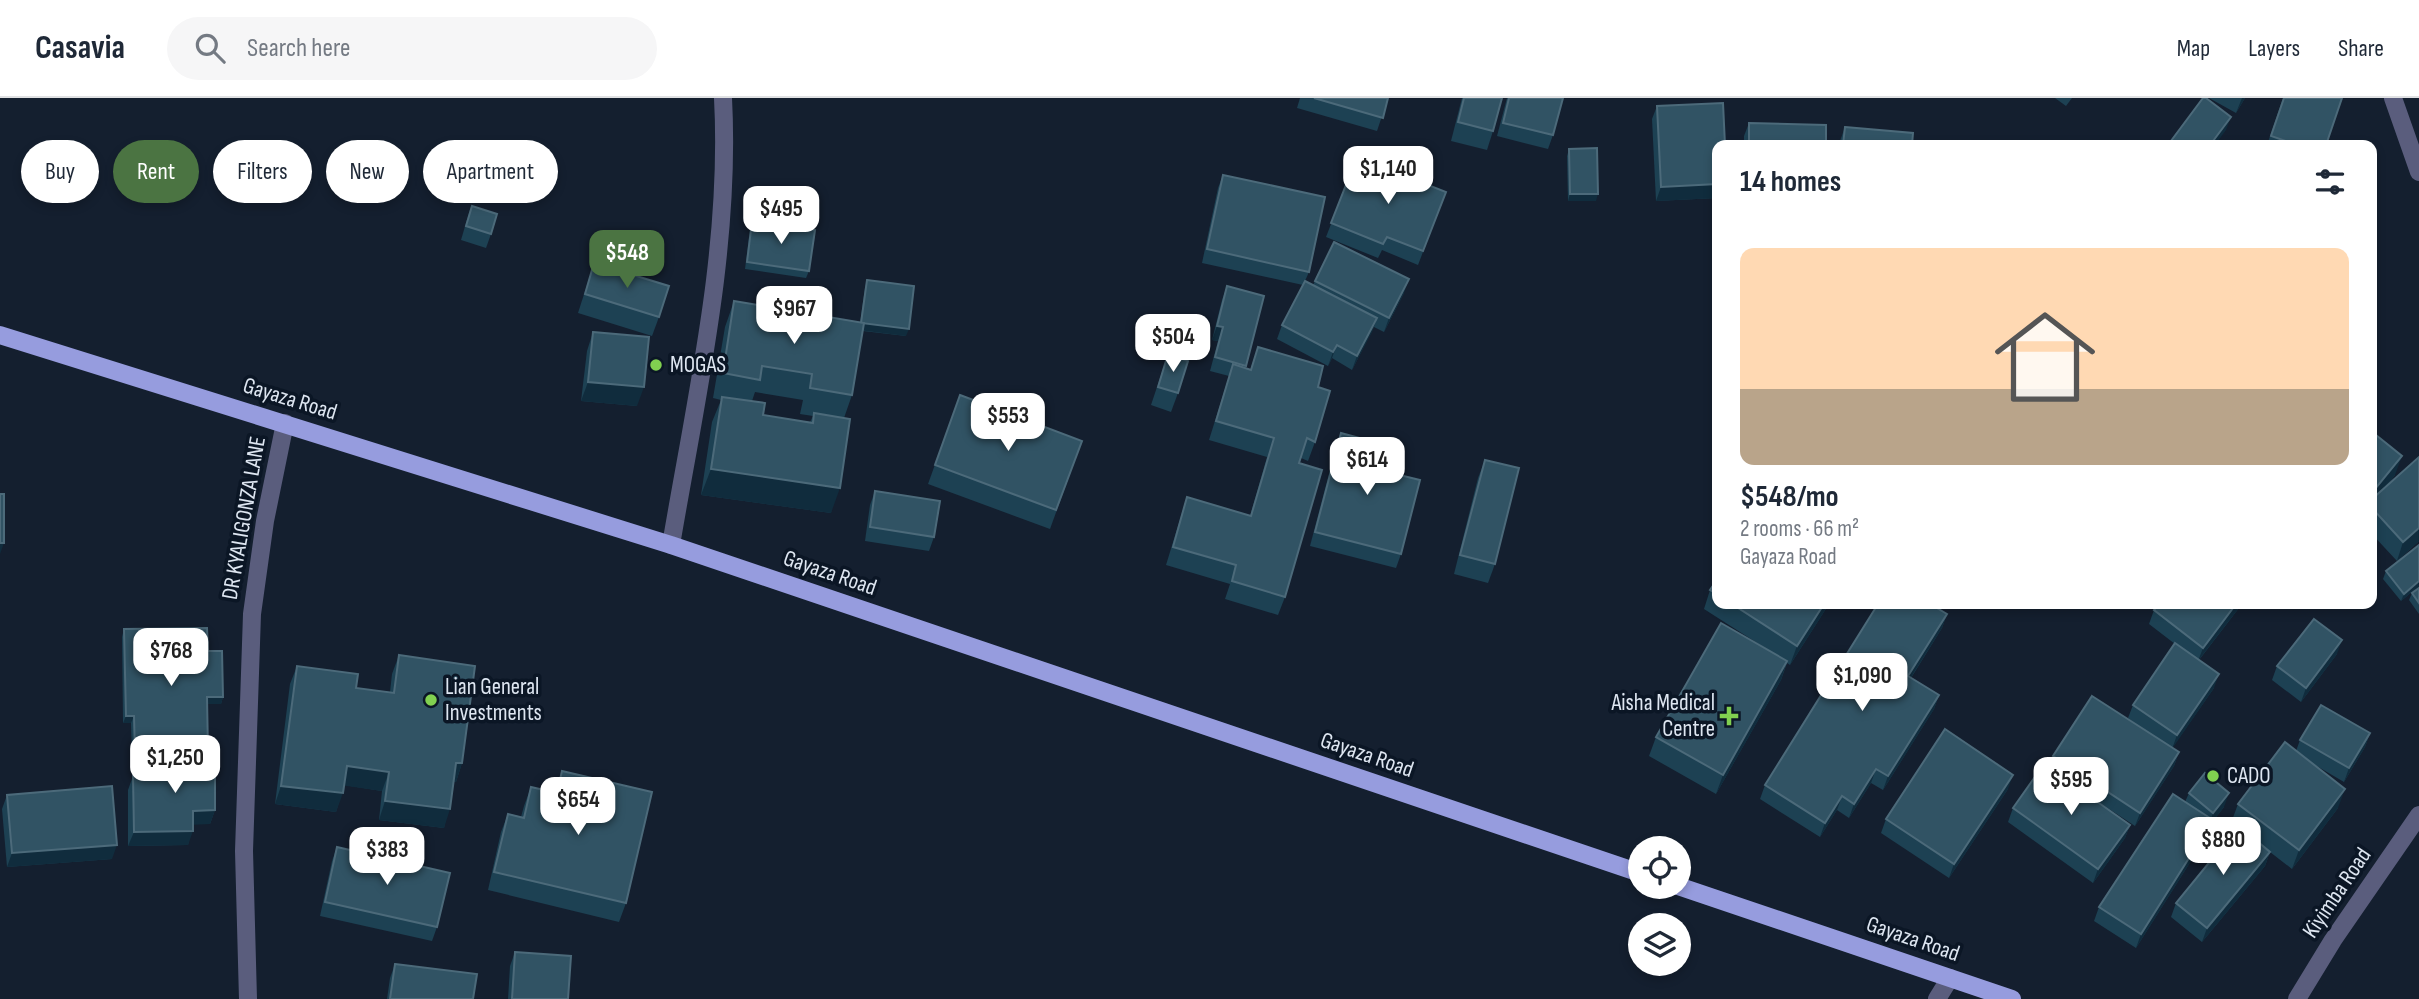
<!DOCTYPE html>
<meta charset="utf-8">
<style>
body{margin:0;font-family:"Sofia Sans Condensed",sans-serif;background:#f6f6f7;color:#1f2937;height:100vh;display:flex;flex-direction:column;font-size:26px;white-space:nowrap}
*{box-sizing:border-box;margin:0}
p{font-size:23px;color:#747a83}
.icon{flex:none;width:38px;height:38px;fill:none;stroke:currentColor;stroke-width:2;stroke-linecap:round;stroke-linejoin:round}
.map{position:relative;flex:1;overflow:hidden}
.sheet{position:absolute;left:1712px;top:42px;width:665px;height:469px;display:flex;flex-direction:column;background:#fff;border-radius:14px;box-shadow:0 4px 10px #0003}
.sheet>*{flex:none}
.hud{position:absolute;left:21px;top:42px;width:665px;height:63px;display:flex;gap:14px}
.tools{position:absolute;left:1628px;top:738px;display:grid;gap:14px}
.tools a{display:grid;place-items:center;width:63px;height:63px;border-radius:50%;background:#fff;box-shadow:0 4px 10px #0003;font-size:35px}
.price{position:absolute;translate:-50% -60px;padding:0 16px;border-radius:14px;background:#fff;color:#222;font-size:23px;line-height:46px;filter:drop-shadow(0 2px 4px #0008)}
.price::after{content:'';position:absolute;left:50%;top:42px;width:21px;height:16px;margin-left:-10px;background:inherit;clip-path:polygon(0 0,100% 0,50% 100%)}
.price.current{background:#4b7442;color:#fff}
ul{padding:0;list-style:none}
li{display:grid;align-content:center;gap:14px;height:371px;padding:0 28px}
li span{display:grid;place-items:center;height:217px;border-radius:14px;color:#555}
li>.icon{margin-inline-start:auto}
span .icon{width:126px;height:126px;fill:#fffc;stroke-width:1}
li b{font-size:30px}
h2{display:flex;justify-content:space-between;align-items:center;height:84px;padding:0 28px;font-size:30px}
.chip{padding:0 24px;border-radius:32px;background:#fff;box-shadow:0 4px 10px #0003;font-size:24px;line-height:63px}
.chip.current{background:#4b7442;color:#fff}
header{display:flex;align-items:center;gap:42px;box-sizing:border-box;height:98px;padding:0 35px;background:#fff;border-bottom:2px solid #e0e1e3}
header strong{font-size:33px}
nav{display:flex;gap:38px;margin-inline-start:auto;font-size:24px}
.search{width:490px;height:63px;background:#f6f6f7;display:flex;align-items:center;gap:18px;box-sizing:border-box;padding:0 24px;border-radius:38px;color:#747a83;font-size:26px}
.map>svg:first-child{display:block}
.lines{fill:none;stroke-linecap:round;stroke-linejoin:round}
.minor{stroke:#5a5d7d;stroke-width:18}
.primary{stroke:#969cde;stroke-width:18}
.wall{fill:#1d4153;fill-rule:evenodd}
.shaded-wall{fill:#102c3d}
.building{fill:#315364;stroke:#4c6a7a;stroke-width:2}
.poi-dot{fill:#81d050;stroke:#0b1625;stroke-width:2.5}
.labels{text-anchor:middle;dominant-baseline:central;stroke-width:7;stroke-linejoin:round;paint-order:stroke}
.poi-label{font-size:23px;fill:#dee6f1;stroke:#0b1625;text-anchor:start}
.street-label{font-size:23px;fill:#dee6f1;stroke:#0b1625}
</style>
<header>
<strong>Casavia</strong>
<div class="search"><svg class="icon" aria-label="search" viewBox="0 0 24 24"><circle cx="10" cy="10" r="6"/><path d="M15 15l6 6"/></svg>Search here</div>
<nav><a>Map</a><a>Layers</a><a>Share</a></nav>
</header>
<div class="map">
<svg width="2419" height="901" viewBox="0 0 2419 901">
<rect width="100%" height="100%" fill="#141f2f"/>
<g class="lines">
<g class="minor">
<polyline points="2393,0 2419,74"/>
<path d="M671,447c25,-148 60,-297 52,-447"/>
<polyline points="248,901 244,753 252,516 265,423 285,325"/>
<polyline points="1937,901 1950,880"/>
<polyline points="2297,901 2333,842 2419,717"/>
</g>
<g class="primary">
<polyline points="0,237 671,447 1640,775"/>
<polyline points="1678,788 2012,901"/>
</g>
</g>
<g class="wall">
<polygon points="1300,0 1388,0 1377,33 1297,10"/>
<polygon points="1462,0 1502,0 1493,33 1487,52 1451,43"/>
<polygon points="1507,0 1563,0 1553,37 1548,51 1497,38"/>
<polygon points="2055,0 2072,0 2066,8"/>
<polygon points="2209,0 2245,0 2236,15"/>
<polygon points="2283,0 2326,47 2267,47"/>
<polygon points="1657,8 1717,47 1717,100 1656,103 1652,21"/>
<polygon points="1749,25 1826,47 1744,47 1744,38"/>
<polygon points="1845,29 1912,47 1839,47 1840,43"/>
<polygon points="1569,51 1596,103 1568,103 1567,58"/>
<polygon points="1357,59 1446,94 1418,167 1382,152 1378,160 1326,139"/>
<polygon points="1223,77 1309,174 1305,183 1313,187 1315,183 1404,195 1384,234 1374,229 1352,272 1332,260 1328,268 1277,241 1282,227 1303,187 1202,165 1218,90"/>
<polygon points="471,108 491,136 486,150 461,142"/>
<polygon points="752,124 809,173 806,180 745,171 750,131"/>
<polygon points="594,165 659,219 652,238 578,215"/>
<path d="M867,182l39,56 -43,-5 -11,64 -8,23 -13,95 -130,-18 11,-73 9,-22 -8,-2 12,-71 9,-26 126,22 5,-35zM755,294l48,8 -3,14 13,2 -3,6 -47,-7 -11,-14z"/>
<polygon points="1227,188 1264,198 1245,270 1250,272 1258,249 1318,289 1315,344 1308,363 1301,360 1299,365 1285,499 1278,517 1225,501 1230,486 1166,467 1181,418 1187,399 1250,418 1267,359 1209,342 1229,278 1210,273 1218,243 1212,242 1222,202"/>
<polygon points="593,234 637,308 581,303 587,253"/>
<polygon points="1168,256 1178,295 1171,314 1151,307"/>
<polygon points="960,297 1082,343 1050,431 928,386"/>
<polygon points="2371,333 2395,377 2384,391 2419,360 2419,443 2397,463 2371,435"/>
<polygon points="1341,335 1383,373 1401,456 1396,470 1310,448 1336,349"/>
<polygon points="1485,362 1495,466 1488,485 1454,476 1478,380"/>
<polygon points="875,393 934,439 929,453 865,443 870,407"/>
<polygon points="2419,447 2419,488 2401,503 2383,481 2386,473"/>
<polygon points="1717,482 1717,506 1829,506 1790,567 1787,565 1781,582 1716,696 1649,658 1656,639 1765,550 1704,511 1710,492"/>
<polygon points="2419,490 2419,516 2409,502 2412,495"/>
<polygon points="2242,506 2199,562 2214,590 2172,650 2179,654 2174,668 2135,728 2097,703 2130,727 2125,740 2093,785 2008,724 2013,710 2049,670 2053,658 2147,634 2128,620 2133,607 2175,546 2149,526 2154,512"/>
<polygon points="1947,516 1942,530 1911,580 1939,597 1934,611 1883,692 1871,685 1849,720 1837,712 1820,739 1760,701 1765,687"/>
<polygon points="124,531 223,599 221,606 207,606 207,656 215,712 210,726 193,726 188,747 128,748 128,692 133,678 166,678 166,670 169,662 132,662 131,625 123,625 122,539"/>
<polygon points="2337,556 2301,604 2272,582 2277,568"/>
<polygon points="399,557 462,665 456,684 454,684 444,730 379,722 382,693 344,687 336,714 275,706 290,586 297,568 356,590 390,594 392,576"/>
<polygon points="2370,635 2365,649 2344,684 2315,667 2338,710 2292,771 2270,754 2265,768 2202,844 2171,819 2176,805 2237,730 2231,725 2238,706 2296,653 2300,642"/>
<polygon points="562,673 626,805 619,824 488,792 501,734 508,716 521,719 524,708 531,689 555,695"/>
<polygon points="2008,691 1949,780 1881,735 1886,721"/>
<polygon points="2189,695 2224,709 2213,723 2208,736 2136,850 2094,823 2099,809 2185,704"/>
<polygon points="7,697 112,761 7,769 2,711"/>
<polygon points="337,749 437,829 432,843 320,818 332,763"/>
<polygon points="515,854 568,901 508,901 510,868"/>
<polygon points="395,866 473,901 387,901 390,880"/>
</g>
<g class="shaded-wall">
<polygon points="2242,0 2245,0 2236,15"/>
<polygon points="2231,19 2226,32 2215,47 2210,47"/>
<polygon points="1717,86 1717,100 1656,103 1661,89"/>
<polygon points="1570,96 1598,96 1596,103 1568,103"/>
<polygon points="1409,181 1404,195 1384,234 1389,220"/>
<polygon points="1377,220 1372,234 1352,272 1357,258"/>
<polygon points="861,225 909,231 906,238 859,232"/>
<polygon points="1217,228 1223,229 1218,243 1212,242"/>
<polygon points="1337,247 1332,260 1328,268 1333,254"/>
<polygon points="588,284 644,289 637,308 581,303"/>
<polygon points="2402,358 2395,377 2371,406 2371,396"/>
<polygon points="711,371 840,390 831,415 701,397"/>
<polygon points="2419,430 2419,443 2397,463 2403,444"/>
<polygon points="0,445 4,445 0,456"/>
<polygon points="2419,483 2419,488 2401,503 2404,496"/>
<polygon points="1824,506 1829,506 1790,567 1797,548"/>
<polygon points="2236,506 2242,506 2198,563 2203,550"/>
<polygon points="1947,516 1942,530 1903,592 1908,578"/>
<polygon points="2342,542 2337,556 2301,604 2306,590"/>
<polygon points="1787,563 1781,582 1716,696 1723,677"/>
<polygon points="2219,576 2214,590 2172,651 2177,637"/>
<polygon points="1939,597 1934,611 1883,692 1888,678"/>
<polygon points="207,599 223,599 221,606 205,606"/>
<polygon points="126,618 134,618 131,625 123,625"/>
<polygon points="2370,635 2365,649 2344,684 2349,670"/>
<polygon points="208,654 205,661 171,656 169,662 132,662 135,655"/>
<polygon points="2179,654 2174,668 2135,728 2140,715"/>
<polygon points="456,665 462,665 456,684 450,683"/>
<polygon points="347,668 389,674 382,693 340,687"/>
<polygon points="1876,671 1871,685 1849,720 1854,706"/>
<polygon points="2013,677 2008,691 1949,780 1954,766"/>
<polygon points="281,688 343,695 336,714 275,706"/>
<polygon points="2345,691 2338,710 2292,771 2299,752"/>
<polygon points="2229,695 2224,709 2213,723 2208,736 2136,850 2141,836 2208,729 2213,715"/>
<polygon points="1842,698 1837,712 1820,739 1825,725"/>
<polygon points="385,703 450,711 444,730 379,722"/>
<polygon points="215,712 210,726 188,727 193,713"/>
<polygon points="2130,727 2125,740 2093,785 2098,771"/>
<polygon points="193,733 188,747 128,748 134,734"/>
<polygon points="117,747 112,761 7,769 12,755"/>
<polygon points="2270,754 2265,768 2202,844 2207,830"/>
</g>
<g class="building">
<polygon points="1314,0 1388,0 1383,20"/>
<polygon points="1464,0 1502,0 1493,33 1458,24"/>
<polygon points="1509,0 1563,0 1553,37 1503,25"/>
<polygon points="2203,0 2206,0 2231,19 2210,47 2168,47"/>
<polygon points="2284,0 2342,0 2326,47 2297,47 2271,38"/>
<polygon points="1723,5 1725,47 1717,47 1717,86 1661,89 1657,8"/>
<polygon points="1749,25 1826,27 1826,47 1749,47"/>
<polygon points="1845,29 1913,35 1912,47 1843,47"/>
<polygon points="1597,50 1598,96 1570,96 1569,51"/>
<polygon points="1357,59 1446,94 1423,153 1387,139 1383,146 1331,125"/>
<polygon points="1223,77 1325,99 1309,174 1207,151"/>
<polygon points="472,108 497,116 491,136 466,128"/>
<polygon points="752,124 815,132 809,173 747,164"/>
<polygon points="1334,144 1409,181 1389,220 1315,183"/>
<polygon points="594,165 669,188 659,219 585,196"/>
<polygon points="867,182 914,188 909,231 861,225"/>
<polygon points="1305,183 1377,220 1357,258 1337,247 1333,254 1282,227"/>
<polygon points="1227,188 1264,198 1246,268 1215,259 1223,229 1217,228"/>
<polygon points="734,203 864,225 852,297 810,290 812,276 762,268 760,282 723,275"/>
<polygon points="593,234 649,239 644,289 588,284"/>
<polygon points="1258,249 1323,268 1318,289 1330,293 1315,344 1307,340 1299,365 1322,372 1285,499 1232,483 1236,467 1173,449 1187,399 1251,418 1274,340 1216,323 1233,266 1251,272"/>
<polygon points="1168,256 1188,263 1178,295 1158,289"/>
<polygon points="960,297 1082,343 1056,412 935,367"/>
<polygon points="722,299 765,305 763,317 813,325 814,315 850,321 840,390 711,371"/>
<polygon points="2371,333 2402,358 2371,396"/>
<polygon points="1341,335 1389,348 1383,373 1420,382 1401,456 1315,434"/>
<polygon points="2419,359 2419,430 2403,444 2371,409 2371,402"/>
<polygon points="1485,362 1519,370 1495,466 1460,457"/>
<polygon points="875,393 940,403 934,439 870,429"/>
<rect x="0" y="396" width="4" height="49"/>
<polygon points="2419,447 2419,483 2404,496 2386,473"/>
<polygon points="1717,482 1717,496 1710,492"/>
<polygon points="2419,490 2419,505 2412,495"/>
<polygon points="1732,506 1824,506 1797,548"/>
<polygon points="1878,506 1930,506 1947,516 1908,578 1939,597 1888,678 1876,671 1854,706 1842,698 1825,725 1765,687"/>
<polygon points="2159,506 2236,506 2203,550 2154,512"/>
<polygon points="2314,521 2342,542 2306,590 2277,568"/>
<polygon points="1721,525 1787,563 1723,677 1656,639"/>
<polygon points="207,530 208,553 222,553 223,599 207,599 208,654 135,655 134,618 126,618 124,531"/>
<polygon points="2175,545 2219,576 2177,637 2133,607"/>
<polygon points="399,557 475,568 462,665 456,665 450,711 385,703 389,674 347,668 343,695 281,688 297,568 358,576 356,590 394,595"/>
<polygon points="2092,598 2179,654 2140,715 2053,658"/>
<polygon points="2321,607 2370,635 2349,670 2300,642"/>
<polygon points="1945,631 2013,677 1954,766 1886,721"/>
<polygon points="2285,644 2345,691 2299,752 2238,706"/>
<polygon points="171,656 215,656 215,712 193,713 193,733 134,734 133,678 172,678"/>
<polygon points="2044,666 2130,727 2098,771 2013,710"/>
<polygon points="562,673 652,694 626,805 494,774 508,716 524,720 531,689 557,695"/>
<polygon points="2205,675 2229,695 2213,715 2189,695"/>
<polygon points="112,688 117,747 12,755 7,697"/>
<polygon points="2173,696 2213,722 2141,836 2099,809"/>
<polygon points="2239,728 2270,754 2207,830 2176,805"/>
<polygon points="337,749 450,775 437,829 325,804"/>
<polygon points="515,854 571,858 568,901 512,901"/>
<polygon points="395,866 477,876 473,901 390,901"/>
</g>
<g class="poi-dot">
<circle cx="656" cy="267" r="7"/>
<circle cx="431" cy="602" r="7"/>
<path d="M1725.5 607.5h7v7h7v7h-7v7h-7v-7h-7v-7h7z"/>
<circle cx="2213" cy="678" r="7"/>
</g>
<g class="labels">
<g class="poi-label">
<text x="670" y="267">MOGAS</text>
<text x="445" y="589">Lian General<tspan x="445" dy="26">Investments</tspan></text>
<text x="1715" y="605" text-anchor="end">Aisha Medical<tspan x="1715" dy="26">Centre</tspan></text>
<text x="2227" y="678">CADO</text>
</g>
<g class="street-label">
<text transform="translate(290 301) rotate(17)">Gayaza Road</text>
<text transform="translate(244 420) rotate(-80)">DR KYALIGONZA LANE</text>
<text transform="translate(830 475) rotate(19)">Gayaza Road</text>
<text transform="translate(1367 657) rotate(19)">Gayaza Road</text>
<text transform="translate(2337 795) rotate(-56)">Kiyimba Road</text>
<text transform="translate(1913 841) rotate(19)">Gayaza Road</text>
</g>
</g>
</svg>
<div class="tools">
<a><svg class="icon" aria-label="locate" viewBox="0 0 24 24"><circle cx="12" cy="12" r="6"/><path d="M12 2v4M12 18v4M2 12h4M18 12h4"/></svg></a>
<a><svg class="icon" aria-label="layers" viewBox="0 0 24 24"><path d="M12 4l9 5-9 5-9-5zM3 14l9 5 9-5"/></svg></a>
</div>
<b class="price" style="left:1388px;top:108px">$1,140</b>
<b class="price" style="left:781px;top:148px">$495</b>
<b class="price current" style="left:627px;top:192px">$548</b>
<b class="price" style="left:794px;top:248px">$967</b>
<b class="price" style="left:1173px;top:276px">$504</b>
<b class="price" style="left:1008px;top:355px">$553</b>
<b class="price" style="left:1367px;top:399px">$614</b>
<b class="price" style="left:171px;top:590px">$768</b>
<b class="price" style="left:1862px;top:615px">$1,090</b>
<b class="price" style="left:175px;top:697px">$1,250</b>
<b class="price" style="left:2071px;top:719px">$595</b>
<b class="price" style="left:578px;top:739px">$654</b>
<b class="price" style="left:2223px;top:779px">$880</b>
<b class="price" style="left:387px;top:789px">$383</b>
<div class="hud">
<a class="chip">Buy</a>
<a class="chip current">Rent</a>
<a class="chip">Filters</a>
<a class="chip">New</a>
<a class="chip">Apartment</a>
</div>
<section class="sheet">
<h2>14 homes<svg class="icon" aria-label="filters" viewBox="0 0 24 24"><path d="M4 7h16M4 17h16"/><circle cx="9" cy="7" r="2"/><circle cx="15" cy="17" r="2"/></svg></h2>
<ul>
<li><span style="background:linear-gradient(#ffd9b3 65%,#b9a48a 0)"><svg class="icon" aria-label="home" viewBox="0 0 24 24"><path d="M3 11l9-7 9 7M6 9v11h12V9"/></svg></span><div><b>$548/mo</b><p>2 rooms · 66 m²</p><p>Gayaza Road</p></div></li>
</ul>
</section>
</div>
